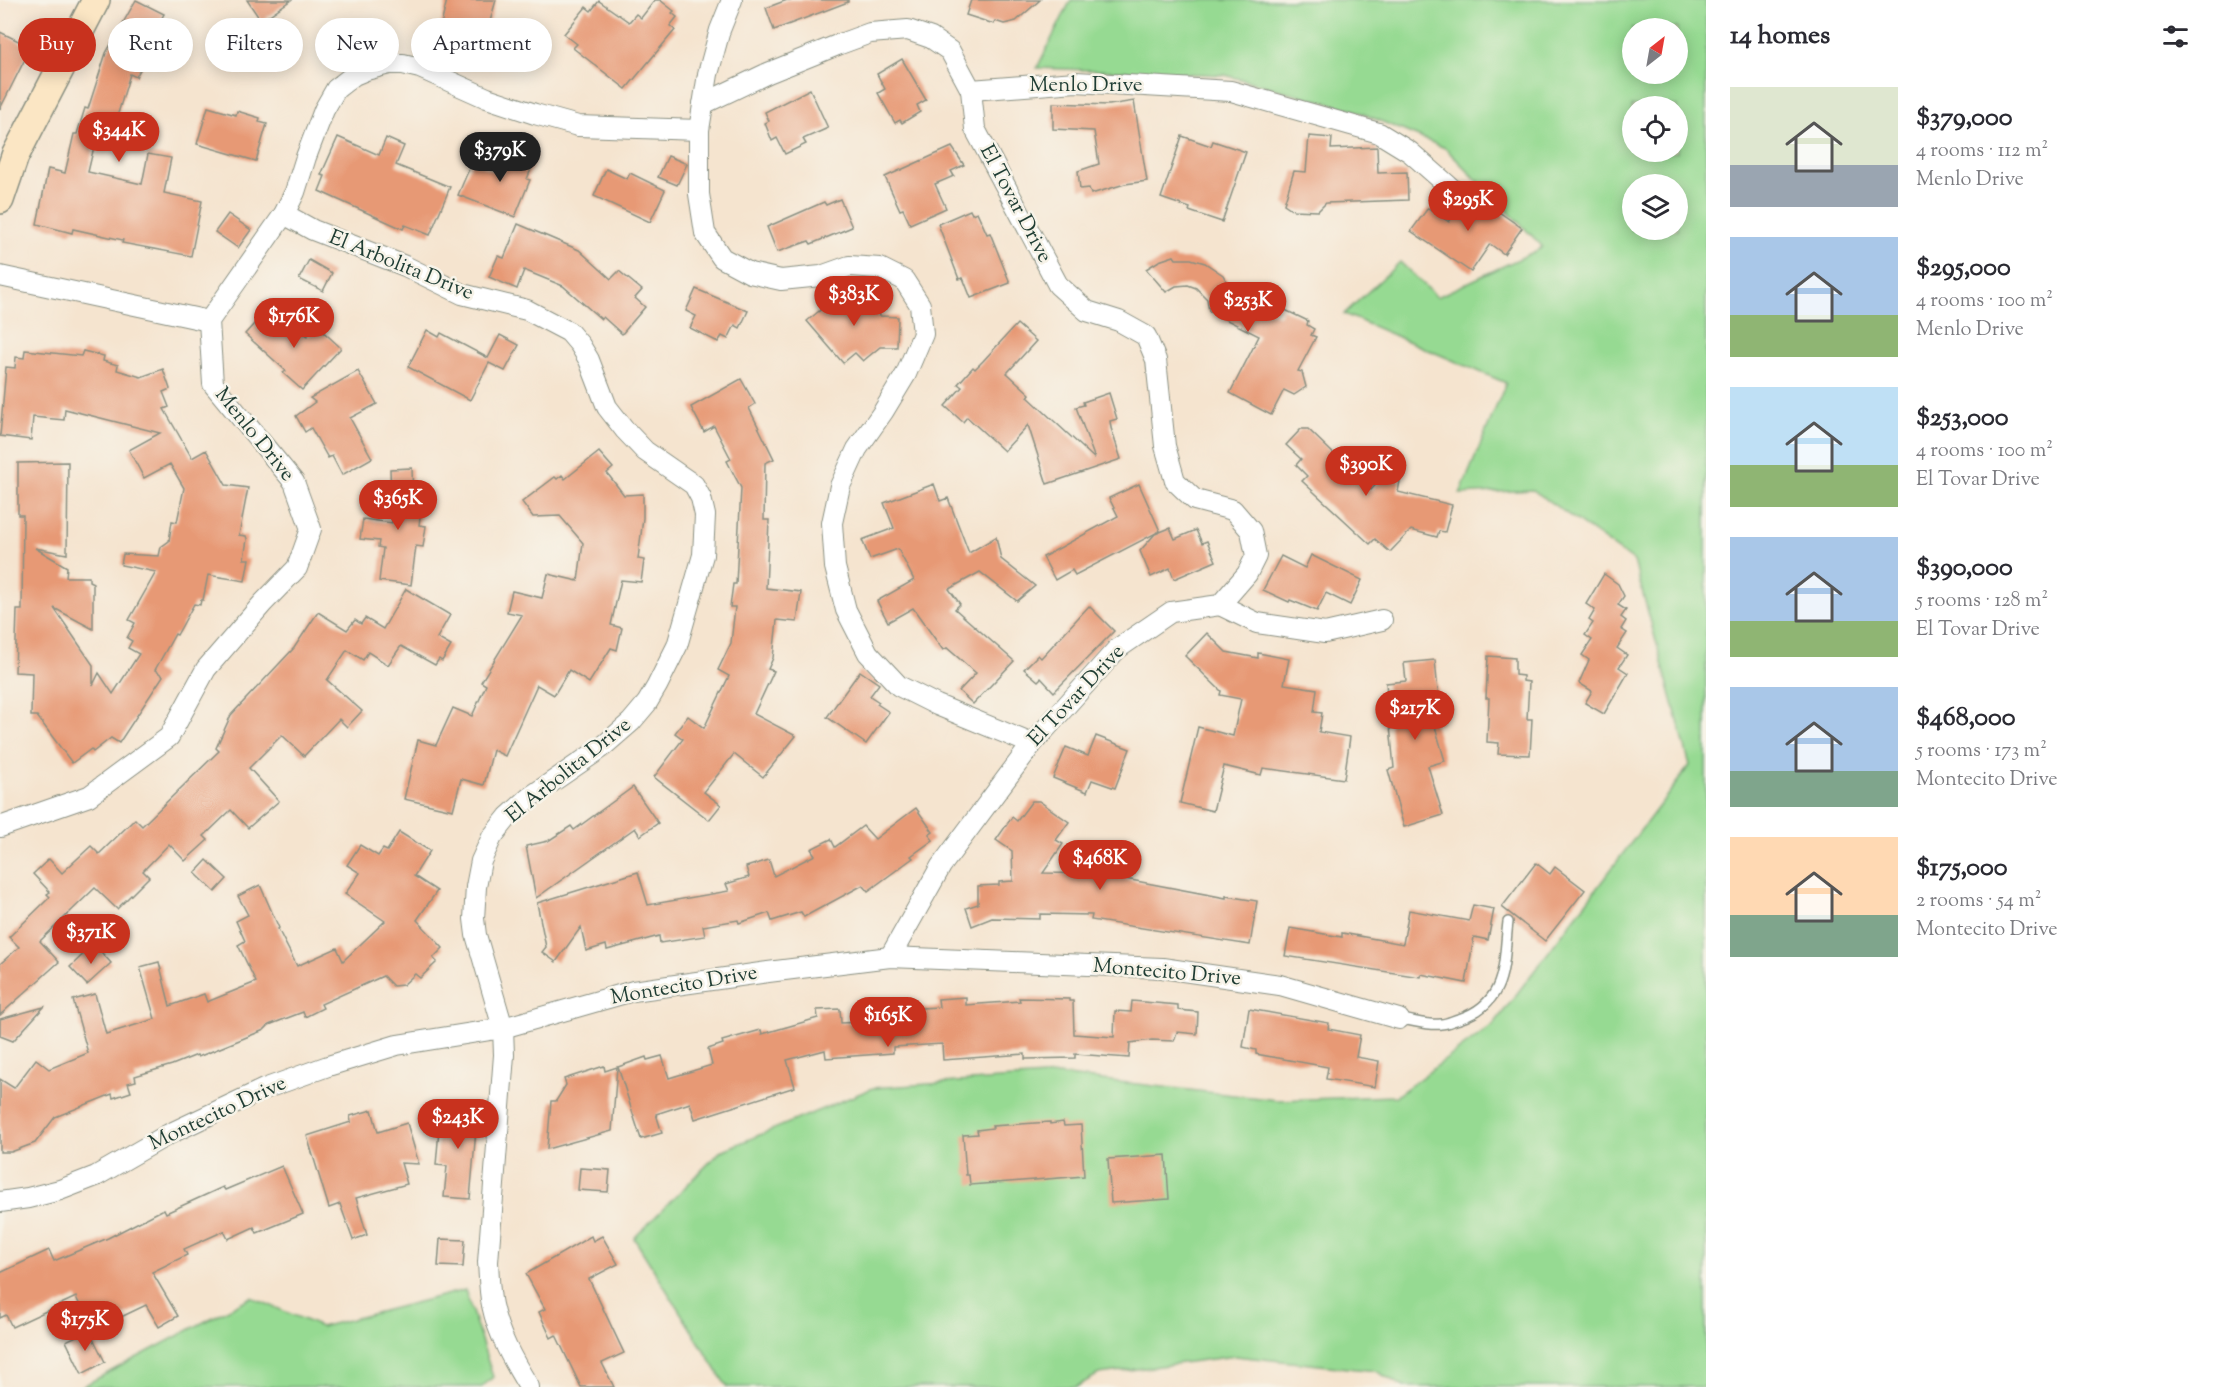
<!DOCTYPE html>
<meta charset="utf-8">
<style>
body{margin:0;font-family:"Sorts Mill Goudy",serif;background:#f2f2f3;color:#2b2b33;height:100vh;display:flex;flex-direction:column;font-size:22px;white-space:nowrap}
*{box-sizing:border-box;margin:0}
p{font-size:20px;color:#7c7c81}
.icon{flex:none;width:33px;height:33px;fill:none;stroke:currentColor;stroke-width:2;stroke-linecap:round;stroke-linejoin:round}
.map{position:relative;flex:1;overflow:hidden}
.sheet{display:flex;flex-direction:column;background:#fff;width:510px}
.sheet>*{flex:none}
.hud{position:absolute;left:18px;top:18px;width:570px;height:54px;display:flex;gap:12px}
.needle{width:39px;rotate:31deg}
.controls{position:absolute;left:1622px;top:18px;display:grid;gap:12px}
.controls a{display:grid;place-items:center;width:66px;height:66px;border-radius:50%;background:#fff;box-shadow:0 3px 15px #0003;font-size:30px}
.price{position:absolute;translate:-50% -51px;padding:0 14px;border-radius:21px;background:#c8321e;color:#fff;font-size:20px;line-height:39px;filter:drop-shadow(0 2px 3px #0008)}
.price::after{content:'';position:absolute;left:50%;top:36px;width:18px;height:14px;margin-left:-9px;background:inherit;clip-path:polygon(0 0,100% 0,50% 100%)}
.price.current{background:#222;color:#fff}
ul{padding:0;list-style:none}
li{display:flex;align-items:center;gap:18px;height:150px;padding:0 24px}
li span{display:grid;place-items:center;flex:none;width:168px;height:120px;border-radius:0px;color:#555}
li>.icon{margin-inline-start:auto}
span .icon{width:72px;height:72px;fill:#fffc;stroke-width:1}
li b{font-size:26px}
h2{display:flex;justify-content:space-between;align-items:center;height:72px;padding:0 24px;font-size:26px}
.pill{padding:0 21px;border-radius:27px;background:#fff;box-shadow:0 3px 15px #0003;font-size:21px;line-height:54px}
.pill.current{background:#c8321e;color:#fff}
main{display:flex;flex:1;min-height:0}
.map>svg:first-child{display:block}
.green{fill:#96da92;stroke:#5a8c63;stroke-width:1.5;fill-rule:evenodd}
.building{fill:#e79974}
.lines{fill:none;stroke-linecap:round;stroke-linejoin:round}
.lane-casing{stroke:#8a9082;stroke-width:12}
.street-casing{stroke:#8a9082;stroke-width:22}
.secondary-casing{stroke:#8a9082;stroke-width:30}
.lane{stroke:#fff;stroke-width:9}
.street{stroke:#fff;stroke-width:20}
.secondary{stroke:#fbe6c4;stroke-width:27}
.labels{text-anchor:middle;dominant-baseline:central;stroke-width:5;stroke-linejoin:round;paint-order:stroke}
.street-label{font-size:21px;fill:#1f3d34;stroke:#f7f3e8}
</style>
<main>
<div class="map">
<svg width="1706" height="1387" viewBox="0 0 1706 1387">
<rect width="100%" height="100%" fill="#f7f3e8"/>
<filter id="ink" filterUnits="userSpaceOnUse"><feTurbulence type="fractalNoise" baseFrequency=".0167" numOctaves="2"/><feDisplacementMap in="SourceGraphic" scale="12" xChannelSelector="R" yChannelSelector="G"/><feConvolveMatrix kernelMatrix="1 2 1 2 8 2 1 2 1" color-interpolation-filters="sRGB"/></filter>
<filter id="wash" filterUnits="userSpaceOnUse"><feTurbulence type="fractalNoise" baseFrequency=".008" numOctaves="4" result="noise"/><feDisplacementMap in="SourceGraphic" scale="24" xChannelSelector="R" yChannelSelector="G"/><feGaussianBlur stdDeviation="1.35" result="paint"/><feColorMatrix in="noise" values="0 0 0 0 0 0 0 0 0 0 0 0 0 0 0 0 0 1.4 0 .05"/><feComposite in="paint" operator="in"/></filter>
<g filter="url(#wash)">
<rect width="100%" height="100%" fill="#f5e4cf"/>
<g class="green">
<path d="M1071,0h635v1387h-302l-28,-16 -141,-15 -136,18 -23,13h-349l-93,-149 87,-87 152,-63 185,-13 219,25 119,-4 98,-72 196,-259 -56,-204 -101,-71 -73,4 46,-111 -162,-69 56,-52 37,35 103,-48 2,-3 -97,-98 -91,-38 -129,-35 -188,-7zM1632,28h45v46h-45zM1632,106h45v46h-45zM1632,184h45v46h-45z"/>
<polygon points="465,1290 493,1377 482,1387 81,1387 251,1297 321,1327"/>
</g>
<g id="blocks">
<g class="building">
<polygon points="136,0 164,14 150,39 155,42 136,77 130,74 116,120 123,122 117,140 97,134 88,172 142,184 148,154 171,158 164,193 202,201 191,256 122,243 123,240 73,229 72,233 37,224 48,169 65,173 74,134 77,134 85,108 88,109 106,53"/>
<polygon points="247,0 291,0 261,21"/>
<polygon points="447,0 496,0 487,32 463,26 459,42 438,37"/>
<polygon points="655,0 660,0 674,11 672,13 677,17 670,26 675,30 626,89 573,48 577,44 564,34 586,7 591,11 599,1 629,22 636,14 641,18"/>
<polygon points="787,0 848,0 848,2 774,30 766,8"/>
<polygon points="971,0 1040,0 1016,21 1004,24 995,21 994,24 966,15"/>
<polygon points="0,32 31,47 0,109"/>
<polygon points="902,59 926,100 917,105 920,112 902,123 900,120 895,123 878,93 885,89 877,74"/>
<polygon points="810,89 828,128 803,139 806,144 785,154 777,138 772,141 765,123 769,121 765,112"/>
<polygon points="1134,101 1147,181 1125,184 1091,194 1089,188 1080,189 1078,171 1099,164 1094,131 1053,129 1053,103 1109,105"/>
<polygon points="208,107 236,115 237,111 260,118 259,122 267,124 256,161 197,144"/>
<polygon points="1182,136 1211,146 1213,141 1246,152 1222,222 1189,211 1190,208 1161,198"/>
<polygon points="1309,136 1332,138 1331,149 1377,147 1378,173 1407,172 1408,200 1326,203 1318,211 1293,210 1284,204 1294,171 1306,172"/>
<polygon points="338,137 379,155 386,138 404,146 396,165 450,187 430,235 405,225 403,229 319,191 325,176 321,175"/>
<polygon points="513,146 537,155 527,179 530,180 515,217 458,195 472,162 502,174"/>
<polygon points="952,147 964,165 951,171 954,176 935,184 946,208 910,224 903,209 900,210 885,177"/>
<polygon points="668,156 687,164 677,185 658,177"/>
<polygon points="606,169 627,179 630,173 665,190 650,222 594,196"/>
<polygon points="1470,192 1522,228 1504,254 1490,244 1471,272 1411,231 1428,208 1449,222"/>
<polygon points="840,199 852,227 811,244 809,241 777,252 767,227 824,202 826,205"/>
<polygon points="970,210 972,214 977,212 987,234 990,233 1010,283 971,298 963,278 959,279 938,224"/>
<polygon points="228,214 251,230 238,248 215,232"/>
<polygon points="518,224 579,250 611,279 619,271 642,290 635,298 645,307 622,334 603,317 601,319 563,286 524,270 517,289 489,277 498,256 504,258"/>
<polygon points="1174,256 1176,259 1191,259 1205,263 1223,275 1234,294 1279,316 1283,309 1308,321 1307,325 1314,329 1311,335 1316,337 1298,371 1302,372 1306,387 1294,395 1284,390 1271,415 1230,393 1259,336 1209,311 1207,299 1196,288 1188,285 1176,286 1166,292 1146,269 1159,261"/>
<polygon points="309,260 332,273 323,291 299,279"/>
<polygon points="856,287 880,316 898,317 897,347 880,347 863,361 855,353 843,363 807,321 835,298 838,302"/>
<polygon points="696,289 748,311 740,328 735,325 728,339 722,336 718,342 690,328 696,316 686,311"/>
<polygon points="264,313 285,332 289,327 297,335 301,331 307,336 317,326 341,348 302,390 283,373 286,371 245,334"/>
<polygon points="1017,324 1036,341 1007,373 1030,394 1028,397 1095,459 1076,407 1084,405 1083,402 1109,393 1117,419 1110,421 1111,428 1121,459 1047,484 1028,425 1004,451 967,417 963,422 945,406 962,387 958,384 973,367 975,369 983,361"/>
<polygon points="427,330 439,337 441,333 488,358 500,335 519,345 505,371 489,363 470,400 408,367"/>
<polygon points="25,350 81,356 83,351 104,356 103,361 118,365 117,370 141,377 163,369 170,389 163,392 169,407 164,409 192,458 206,450 226,485 248,488 239,535 246,536 247,539 244,559 249,559 245,581 208,575 203,600 201,600 200,605 194,604 177,635 175,634 155,670 163,676 119,743 111,738 93,752 91,749 72,763 37,716 31,716 32,673 15,672 17,610 22,610 23,515 18,515 18,463 68,462 67,554 35,548 67,567 66,577 89,577 89,581 93,583 93,629 54,608 93,665 93,685 99,673 113,694 139,654 128,648 132,641 127,638 135,623 129,620 156,572 121,565 123,554 159,556 161,547 169,541 172,521 177,522 184,488 170,464 144,478 129,450 160,433 65,409 64,420 33,417 31,440 0,436 6,367 15,368 16,357 24,358"/>
<polygon points="358,371 377,404 350,418 372,458 342,475 332,456 328,458 311,428 305,432 296,416 315,402 310,398"/>
<polygon points="741,379 755,404 749,408 774,459 765,463 764,520 769,520 766,588 801,592 797,622 777,620 773,658 768,669 774,671 754,714 796,736 763,777 734,754 704,792 721,805 709,820 654,777 683,739 675,733 688,716 704,728 729,676 718,670 731,643 735,607 730,607 733,584 736,584 741,488 727,461 731,459 714,426 704,432 691,407"/>
<polygon points="1301,429 1308,429 1371,490 1383,477 1400,481 1398,492 1452,505 1445,532 1439,531 1437,537 1411,530 1390,552 1375,539 1370,544 1302,481 1307,476 1296,465 1301,459 1286,445"/>
<polygon points="599,452 613,468 607,473 624,495 643,494 643,518 638,559 644,560 641,582 621,580 611,625 622,628 617,650 611,648 589,683 569,670 554,695 537,685 505,756 493,750 484,785 461,779 453,810 404,799 418,740 436,745 453,708 472,716 486,685 481,682 522,615 507,612 512,591 542,598 548,574 578,581 583,543 560,516 533,517 522,502 555,477 557,479 562,475 565,479"/>
<polygon points="412,468 413,500 422,502 419,525 426,526 423,547 416,546 411,585 379,581 383,548 378,547 379,541 360,539 363,519 392,523 390,469"/>
<polygon points="934,484 940,501 948,498 969,553 996,537 1001,559 1035,586 1017,601 980,572 949,589 960,604 955,609 1014,661 973,704 959,691 976,673 947,648 943,650 913,608 888,622 877,601 914,580 898,549 870,559 862,540 894,528 884,503"/>
<polygon points="1139,484 1160,531 1075,575 1072,570 1055,580 1043,557 1118,516 1109,498"/>
<polygon points="1170,528 1175,539 1196,530 1202,543 1207,541 1216,561 1174,579 1170,568 1151,577 1140,551 1155,534"/>
<polygon points="1311,555 1362,580 1350,605 1326,593 1317,611 1290,600 1289,602 1263,590 1281,556 1305,568"/>
<polygon points="1604,574 1618,584 1624,596 1618,605 1626,610 1621,617 1626,621 1621,629 1627,633 1617,648 1627,655 1619,667 1628,673 1604,714 1585,703 1592,691 1579,683 1589,660 1582,655 1592,640 1585,635 1593,623 1589,620 1595,610 1586,604"/>
<polygon points="406,589 450,615 437,638 451,646 442,661 439,659 435,665 401,646 388,665 368,652 363,660 347,650 327,680 362,711 347,727 339,719 304,756 282,735 249,768 279,801 248,828 231,810 204,836 208,840 185,861 169,844 143,871 149,877 117,909 95,888 40,941 59,962 0,1015 0,964 19,947 9,937 50,897 47,894 50,892 33,874 49,859 62,873 91,846 99,854 135,819 142,826 219,751 216,748 231,715 294,648 318,612 347,630 355,620 361,624 365,618 383,629"/>
<polygon points="1089,606 1114,631 1054,692 1041,678 1038,681 1024,669 1038,655 1041,658"/>
<polygon points="1207,633 1226,652 1258,658 1258,653 1289,659 1284,684 1317,689 1314,712 1322,713 1319,732 1350,737 1344,779 1263,768 1261,775 1224,766 1213,811 1180,803 1198,727 1233,736 1241,699 1220,695 1221,691 1185,656"/>
<polygon points="1488,656 1515,658 1515,675 1523,676 1523,681 1529,682 1527,719 1532,719 1530,755 1498,754 1499,743 1487,742 1489,698 1486,698"/>
<polygon points="1435,660 1441,723 1434,723 1445,761 1428,766 1443,815 1404,827 1388,770 1394,768 1386,683 1406,681 1404,663"/>
<polygon points="860,671 879,684 870,696 879,702 877,704 889,712 866,744 827,717"/>
<polygon points="1096,736 1130,749 1115,788 1092,780 1087,792 1053,778 1066,747 1088,756"/>
<polygon points="633,787 658,823 640,836 635,828 536,898 526,846 548,841 571,826 574,830"/>
<polygon points="1032,801 1039,801 1069,822 1056,840 1063,844 1043,873 1099,874 1226,898 1226,896 1257,901 1250,945 1091,920 1092,915 1040,914 1040,919 992,918 972,926 966,908 978,904 978,886 999,885 999,882 1013,881 1012,851 996,840 1012,817 1017,821"/>
<polygon points="916,808 933,832 929,835 933,840 911,856 913,858 868,891 863,885 804,917 801,912 772,921 769,913 739,923 738,920 703,926 705,936 660,943 659,936 607,950 606,945 586,951 581,927 556,962 542,952 546,947 537,903 638,872 648,905 729,891 726,884 749,877 746,867 769,860 774,876 815,855 811,849 831,839 835,847 863,826 875,839"/>
<polygon points="399,832 430,851 414,876 437,891 417,920 443,948 433,958 437,962 420,978 415,974 403,985 393,986 383,976 321,1004 323,1008 305,1017 303,1012 269,1025 264,1030 198,1057 197,1055 172,1065 135,1076 136,1081 128,1083 131,1092 113,1098 112,1094 55,1117 35,1143 11,1152 0,1152 0,1079 14,1088 36,1059 49,1069 88,1053 73,1000 95,994 106,1034 155,1019 140,967 159,962 170,1006 204,994 207,1002 256,982 238,945 245,941 236,921 248,915 238,896 260,885 279,928 278,929 297,966 337,948 343,961 385,921 345,894 360,873 347,865 360,845 378,856 383,849 387,851"/>
<polygon points="207,860 227,879 215,892 195,873"/>
<polygon points="1536,863 1550,874 1555,867 1585,890 1545,941 1502,907"/>
<polygon points="1473,905 1494,909 1488,940 1474,937 1466,983 1421,974 1420,977 1285,956 1290,928 1342,937 1342,933 1403,944 1409,910 1469,921"/>
<polygon points="94,944 111,963 87,985 70,967"/>
<polygon points="966,997 966,1005 1020,1001 1019,998 1069,999 1069,1001 1073,1001 1074,1034 1114,1037 1115,1011 1131,1012 1132,1001 1178,1005 1178,1010 1198,1012 1197,1034 1177,1032 1174,1041 1152,1040 1130,1043 1129,1058 1075,1054 1075,1058 1025,1059 1025,1054 943,1060 942,1044 893,1047 893,1053 826,1058 825,1050 787,1060 795,1087 695,1119 690,1103 656,1114 662,1133 641,1139 618,1067 646,1057 647,1060 662,1056 669,1078 712,1065 708,1049 723,1044 722,1041 761,1030 762,1034 818,1018 817,1010 840,1009 841,1023 884,1021 883,1010 939,1007 938,999"/>
<polygon points="44,1007 13,1041 0,1036 0,1019"/>
<polygon points="1249,1009 1329,1023 1328,1029 1360,1035 1356,1057 1379,1061 1375,1087 1326,1079 1328,1067 1256,1054 1256,1050 1243,1047"/>
<polygon points="604,1066 605,1071 617,1067 612,1131 547,1149 551,1101 556,1101 566,1085 564,1079"/>
<polygon points="449,1104 478,1107 470,1199 444,1197 447,1166 436,1165 439,1130 446,1130"/>
<polygon points="372,1110 378,1132 407,1123 419,1164 401,1163 407,1184 356,1198 367,1235 353,1240 340,1204 329,1208 307,1136 351,1122 350,1116"/>
<polygon points="1050,1122 1050,1124 1063,1122 1064,1126 1081,1125 1084,1176 970,1185 969,1175 966,1175 963,1135 978,1134 977,1130 993,1128 992,1126"/>
<polygon points="1166,1155 1169,1199 1111,1203 1108,1159"/>
<polygon points="282,1166 303,1214 257,1233 254,1227 228,1239 224,1231 184,1249 187,1255 152,1272 178,1316 159,1327 146,1305 92,1331 76,1297 12,1327 6,1315 0,1318 0,1273 49,1250 54,1261 108,1238 164,1209 166,1213 223,1187 225,1190"/>
<polygon points="580,1168 610,1170 608,1192 578,1190"/>
<polygon points="591,1236 593,1241 602,1236 618,1264 589,1279 624,1353 602,1363 614,1387 581,1387 556,1335 551,1338 539,1312 545,1309 526,1274"/>
<polygon points="440,1239 465,1240 463,1267 438,1266"/>
<polygon points="89,1330 105,1362 82,1374 66,1341"/>
</g>
</g>
</g>
<g filter="url(#ink)">
<use href="#blocks" fill-opacity="0" stroke="#8a9082" stroke-width="1.5"/>
<g class="lines">
<g class="lane-casing">
<path id="lane" d="M1399,1019c13,1 30,7 42,5 6,0 13,-4 18,-5 49,-16 44,-55 49,-97"/>
</g>
<g class="street-casing">
<g id="street">
<polyline points="732,0 720,30 708,74 699,130 699,194 705,233 722,258 750,273 781,280 821,276 849,266 880,268 904,280 920,305 923,334 906,374 883,412 857,449 840,486 832,523 835,567 846,610 868,653 899,686 937,705 1032,744"/>
<polyline points="703,104 768,73 840,44 870,33 908,30 931,38 950,51 971,90 1076,82 1231,91 1379,133 1410,152 1451,188"/>
<path d="M284,214l29,16 92,36 57,28 65,16 42,22 11,13 9,15 18,47 18,23 20,21 49,34 7,13 4,17 -2,40 -26,91 -20,40 -10,17 -16,19 -31,27 -70,48 -22,20 -16,20 -11,24 -5,26 -2,32 2,16 27,93 1,27 -16,207c1,14 1,29 4,43 6,29 21,56 37,82"/>
<polyline points="0,276 209,321"/>
<polyline points="1220,605 1257,623 1325,633 1382,620"/>
<polyline points="0,827 89,796 169,737 206,669 263,603 297,568 311,529 294,482 213,384 209,321 284,214 295,192 306,157 324,110 336,89 354,75 366,70 389,64 403,64 420,68 487,98 535,114 578,126 699,130"/>
<polyline points="890,957 941,866 1032,744 1117,649 1171,612 1220,605 1247,574 1256,556 1251,531 1233,510 1195,500 1175,481 1165,446 1156,360 1146,336 1119,321 1087,311 1058,285 975,129 971,90"/>
<polyline points="0,1202 28,1198 60,1190 96,1176 169,1134 264,1089 328,1066 397,1045 503,1028 633,991 768,972 890,957 1162,968 1280,985 1399,1019"/>
</g>
</g>
<g class="secondary-casing">
<polyline id="secondary" points="0,200 15,156 96,0"/>
</g>
<use href="#lane" class="lane"/>
<use href="#street" class="street"/>
<use href="#secondary" class="secondary"/>
</g>
</g>
<g class="labels">
<g class="street-label">
<text x="1086" y="86">Menlo Drive</text>
<text transform="translate(1015 204) rotate(62)">El Tovar Drive</text>
<text transform="translate(401 266) rotate(22)">El Arbolita Drive</text>
<text transform="translate(254 435) rotate(51)">Menlo Drive</text>
<text transform="translate(1077 696) rotate(-47)">El Tovar Drive</text>
<text transform="translate(569 771) rotate(-39)">El Arbolita Drive</text>
<text transform="translate(1167 973) rotate(5)">Montecito Drive</text>
<text transform="translate(684 986) rotate(-10)">Montecito Drive</text>
<text transform="translate(218 1114) rotate(-25)">Montecito Drive</text>
</g>
</g>
</svg>
<div class="controls">
<a><svg class="needle" viewBox="-14 -14 28 28"><path d="M0-13l5 13h-10z" fill="#e53935"/><path d="M0 13l5-13h-10z" fill="#7c7c81"/></svg></a>
<a><svg class="icon" aria-label="locate" viewBox="0 0 24 24"><circle cx="12" cy="12" r="6"/><path d="M12 2v4M12 18v4M2 12h4M18 12h4"/></svg></a>
<a><svg class="icon" aria-label="layers" viewBox="0 0 24 24"><path d="M12 4l9 5-9 5-9-5zM3 14l9 5 9-5"/></svg></a>
</div>
<b class="price" style="left:119px;top:163px">$344K</b>
<b class="price current" style="left:500px;top:183px">$379K</b>
<b class="price" style="left:1468px;top:232px">$295K</b>
<b class="price" style="left:854px;top:327px">$383K</b>
<b class="price" style="left:1248px;top:333px">$253K</b>
<b class="price" style="left:294px;top:349px">$176K</b>
<b class="price" style="left:1366px;top:497px">$390K</b>
<b class="price" style="left:398px;top:531px">$365K</b>
<b class="price" style="left:1415px;top:741px">$217K</b>
<b class="price" style="left:1100px;top:891px">$468K</b>
<b class="price" style="left:91px;top:965px">$371K</b>
<b class="price" style="left:888px;top:1048px">$165K</b>
<b class="price" style="left:458px;top:1150px">$243K</b>
<b class="price" style="left:85px;top:1352px">$175K</b>
<div class="hud">
<a class="pill current">Buy</a>
<a class="pill">Rent</a>
<a class="pill">Filters</a>
<a class="pill">New</a>
<a class="pill">Apartment</a>
</div>
</div>
<section class="sheet">
<h2>14 homes<svg class="icon" aria-label="filters" viewBox="0 0 24 24"><path d="M4 7h16M4 17h16"/><circle cx="9" cy="7" r="2"/><circle cx="15" cy="17" r="2"/></svg></h2>
<ul>
<li><span style="background:linear-gradient(#dfe7d0 65%,#9aa5b1 0)"><svg class="icon" aria-label="home" viewBox="0 0 24 24"><path d="M3 11l9-7 9 7M6 9v11h12V9"/></svg></span><div><b>$379,000</b><p>4 rooms · 112 m²</p><p>Menlo Drive</p></div></li>
<li><span style="background:linear-gradient(#a9c7e8 65%,#8fb573 0)"><svg class="icon" aria-label="home" viewBox="0 0 24 24"><path d="M3 11l9-7 9 7M6 9v11h12V9"/></svg></span><div><b>$295,000</b><p>4 rooms · 100 m²</p><p>Menlo Drive</p></div></li>
<li><span style="background:linear-gradient(#bfe0f5 65%,#8fb573 0)"><svg class="icon" aria-label="home" viewBox="0 0 24 24"><path d="M3 11l9-7 9 7M6 9v11h12V9"/></svg></span><div><b>$253,000</b><p>4 rooms · 100 m²</p><p>El Tovar Drive</p></div></li>
<li><span style="background:linear-gradient(#a9c7e8 70%,#8fb573 0)"><svg class="icon" aria-label="home" viewBox="0 0 24 24"><path d="M3 11l9-7 9 7M6 9v11h12V9"/></svg></span><div><b>$390,000</b><p>5 rooms · 128 m²</p><p>El Tovar Drive</p></div></li>
<li><span style="background:linear-gradient(#a9c7e8 70%,#7fa58c 0)"><svg class="icon" aria-label="home" viewBox="0 0 24 24"><path d="M3 11l9-7 9 7M6 9v11h12V9"/></svg></span><div><b>$468,000</b><p>5 rooms · 173 m²</p><p>Montecito Drive</p></div></li>
<li><span style="background:linear-gradient(#ffd9b3 65%,#7fa58c 0)"><svg class="icon" aria-label="home" viewBox="0 0 24 24"><path d="M3 11l9-7 9 7M6 9v11h12V9"/></svg></span><div><b>$175,000</b><p>2 rooms · 54 m²</p><p>Montecito Drive</p></div></li>
</ul>
</section>
</main>
